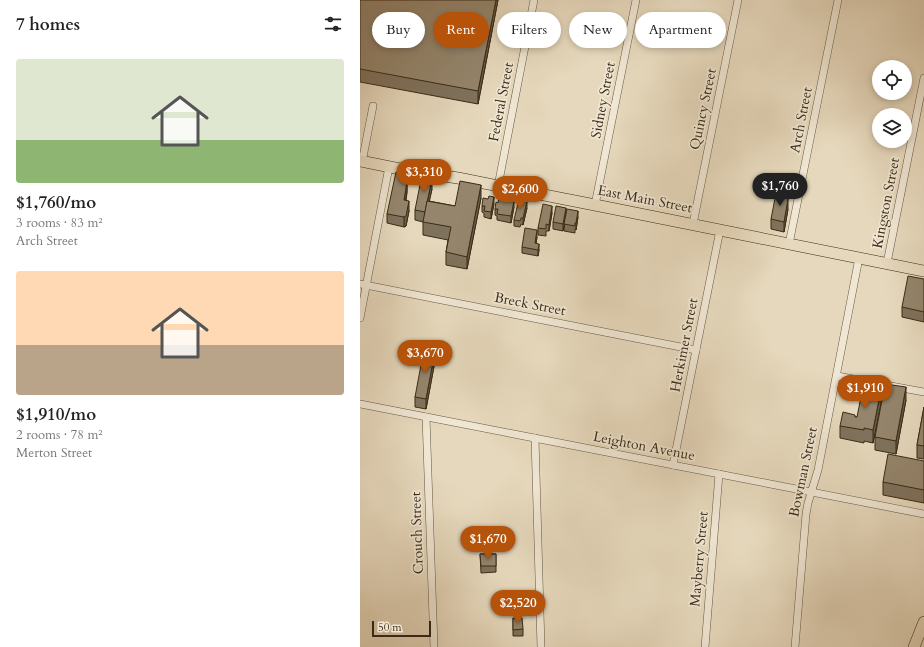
<!DOCTYPE html>
<meta charset="utf-8">
<style>
body{margin:0;font-family:Cardo,serif;background:#f2f2f2;color:#222;height:100vh;display:flex;flex-direction:column;font-size:15px;white-space:nowrap}
*{box-sizing:border-box;margin:0}
p{font-size:13px;color:#767676}
.icon{flex:none;width:22px;height:22px;fill:none;stroke:currentColor;stroke-width:2;stroke-linecap:round;stroke-linejoin:round}
.map{position:relative;flex:1;overflow:hidden}
.details{display:flex;flex-direction:column;background:#fff;width:360px}
.details>*{flex:none}
.guide{position:absolute;left:12px;top:12px;width:380px;height:36px;display:flex;gap:8px}
.tools{position:absolute;left:512px;top:60px;display:grid;gap:8px}
.tools a{display:grid;place-items:center;width:40px;height:40px;border-radius:50%;background:#fff;box-shadow:0 2px 6px #0003;font-size:20px}
.scale{position:absolute;left:12px;bottom:10px;width:59px;box-sizing:border-box;padding-left:4px;border:2px solid #3b2b15;border-top:0;font-size:11px;line-height:14px;white-space:nowrap;color:#3b2b15;-webkit-text-stroke:3px #efe6d3;paint-order:stroke}
.price{position:absolute;translate:-50% -34px;padding:0 9px;border-radius:14px;background:#b45309;color:#fff;font-size:13px;line-height:26px;filter:drop-shadow(0 1px 2px #0008)}
.price::after{content:'';position:absolute;left:50%;top:24px;width:12px;height:9px;margin-left:-6px;background:inherit;clip-path:polygon(0 0,100% 0,50% 100%)}
.price.active{background:#222;color:#fff}
ul{padding:0;list-style:none}
li{display:grid;align-content:center;gap:8px;height:212px;padding:0 16px}
li span{display:grid;place-items:center;height:124px;border-radius:4px;color:#555}
li>.icon{margin-inline-start:auto}
span .icon{width:72px;height:72px;fill:#fffc;stroke-width:1}
li b{font-size:17px}
h2{display:flex;justify-content:space-between;align-items:center;height:48px;padding:0 16px;font-size:17px}
.tag{padding:0 14px;border-radius:18px;background:#fff;box-shadow:0 2px 6px #0003;font-size:14px;line-height:36px}
.tag.active{background:#b45309;color:#fff}
main{display:flex;flex:1;min-height:0}
.map>svg:first-child{display:block}
.lines{fill:none;stroke-linecap:round;stroke-linejoin:round}
.minor-casing{stroke:#66563f;stroke-width:8}
.primary-casing{stroke:#3b2b15;stroke-width:12}
.minor{stroke:#efe6d3;stroke-width:7}
.primary{stroke:#e6d8bc;stroke-width:11}
.wall{fill:#7f725d;stroke:#3b2b15}
.shaded-wall{fill:#685d4c;stroke:#3b2b15}
.building{fill:#94856c;stroke:#3b2b15}
.labels{text-anchor:middle;dominant-baseline:central;stroke-width:3.5;stroke-linejoin:round;paint-order:stroke}
.street-label{font-size:14px;fill:#3b2b15;stroke:#efe6d3}
</style>
<main>
<section class="details">
<h2>7 homes<svg class="icon" aria-label="filters" viewBox="0 0 24 24"><path d="M4 7h16M4 17h16"/><circle cx="9" cy="7" r="2"/><circle cx="15" cy="17" r="2"/></svg></h2>
<ul>
<li><span style="background:linear-gradient(#dfe7d0 65%,#8fb573 0)"><svg class="icon" aria-label="home" viewBox="0 0 24 24"><path d="M3 11l9-7 9 7M6 9v11h12V9"/></svg></span><div><b>$1,760/mo</b><p>3 rooms · 83 m²</p><p>Arch Street</p></div></li>
<li><span style="background:linear-gradient(#ffd9b3 60%,#b9a48a 0)"><svg class="icon" aria-label="home" viewBox="0 0 24 24"><path d="M3 11l9-7 9 7M6 9v11h12V9"/></svg></span><div><b>$1,910/mo</b><p>2 rooms · 78 m²</p><p>Merton Street</p></div></li>
</ul>
</section>
<div class="map">
<svg width="564" height="647" viewBox="0 0 564 647">
<rect width="100%" height="100%" fill="#e6d8bc"/>
<filter id="stains"><feTurbulence type="fractalNoise" baseFrequency=".005" numOctaves="4"/><feColorMatrix values="0 0 0 0 .2 0 0 0 0 .09 0 0 0 0 .02 0 0 0 .5 -.17"/></filter>
<radialGradient id="worn" r=".72"><stop offset=".6" stop-color="#630" stop-opacity="0"/><stop offset="1" stop-color="#630" stop-opacity=".3"/></radialGradient>
<g class="lines">
<g class="minor-casing">
<g id="minor">
<polyline points="2,162 13,106"/>
<polyline points="138,186 174,0"/>
<polyline points="235,205 276,0"/>
<polyline points="333,224 378,0"/>
<polyline points="429,244 478,0"/>
<polyline points="527,263 564,78"/>
<polyline points="0,284 336,350"/>
<polyline points="0,318 29,167"/>
<polyline points="477,376 564,392"/>
<polyline points="0,404 564,514"/>
<polyline points="66,417 74,647"/>
<polyline points="175,438 181,647"/>
<polyline points="313,465 360,230"/>
<polyline points="345,647 359,474"/>
<polyline points="435,647 446,514 448,503 458,470 499,258"/>
</g>
</g>
<g class="primary-casing">
<g id="primary">
<polyline points="0,161 50,171 98,178 235,205 564,271"/>
<polyline points="554,647 564,622"/>
</g>
</g>
<use href="#minor" class="minor"/>
<use href="#primary" class="primary"/>
</g>
<g class="wall">
<polygon points="0,0 138,0 118,104 0,82"/>
<polygon points="47,182 47,192 46,201 49,211 46,226 44,227 27,223 27,214"/>
<polygon points="72,189 69,201 95,206 121,198 107,269 86,265 86,252 88,240 63,235 63,222 55,220 55,210"/>
<polygon points="134,204 131,219 124,217 124,213 122,212 122,206"/>
<polygon points="154,207 151,223 137,220 137,216 135,215 135,209"/>
<polygon points="167,208 163,225 161,224 160,227 154,226 154,220"/>
<polygon points="428,209 424,232 411,229 411,219"/>
<polygon points="192,213 189,231 186,231 186,236 178,235 178,228"/>
<polygon points="206,215 218,217 216,230 215,229 215,233 204,231 205,221 203,231 193,229 193,222"/>
<polygon points="177,237 176,243 179,250 178,256 162,253 162,247"/>
<polygon points="564,279 564,322 542,317 542,307"/>
<polygon points="75,361 66,409 55,407 55,397"/>
<polygon points="522,398 513,443 504,441 504,443 480,438 480,426 495,417 497,417"/>
<polygon points="546,400 536,454 515,450 515,437"/>
<polygon points="564,407 564,459 557,458 557,445"/>
<polygon points="564,461 564,503 523,495 523,482"/>
<polygon points="120,554 136,554 136,572 121,573"/>
<polygon points="153,618 163,629 163,636 153,636"/>
</g>
<g class="shaded-wall">
<polygon points="136,0 138,0 118,104 118,91"/>
<polygon points="72,179 72,189 65,222 65,213"/>
<polygon points="47,182 47,192 44,210 44,200"/>
<polygon points="121,185 121,198 107,269 107,257"/>
<polygon points="428,195 428,209 424,232 424,222"/>
<polygon points="134,197 134,204 131,219 131,212"/>
<polygon points="49,201 49,211 46,226 44,227 44,217"/>
<polygon points="154,201 154,207 151,223 151,216"/>
<polygon points="167,201 167,208 163,225 163,218"/>
<polygon points="192,206 192,213 189,231 189,225"/>
<polygon points="206,208 206,215 203,231 203,224"/>
<polygon points="218,211 218,217 216,230 216,223"/>
<polygon points="177,230 177,237 175,250 175,243"/>
<polygon points="179,244 179,250 178,256 178,250"/>
<polygon points="75,351 75,361 66,409 66,399"/>
<polygon points="522,385 522,398 513,443 513,430"/>
<polygon points="546,387 546,400 536,454 536,441"/>
</g>
<g class="building">
<polygon points="0,0 136,0 118,91 0,69"/>
<polygon points="36,172 47,174 45,182 47,182 44,200 49,201 46,216 44,217 27,214"/>
<polygon points="62,175 69,176 72,179 65,212 55,210"/>
<polygon points="100,181 121,185 107,257 86,252 91,227 63,222 67,201 95,206"/>
<polygon points="416,193 428,195 427,199 428,199 424,222 411,219"/>
<polygon points="129,196 134,197 131,212 124,211 125,206 122,206 123,198 128,199"/>
<polygon points="139,198 154,201 151,216 137,214 138,209 135,209 136,202 138,203"/>
<polygon points="159,199 167,201 163,218 161,218 160,221 154,220"/>
<polygon points="183,204 192,206 189,225 186,224 186,229 178,228"/>
<polygon points="196,206 206,208 203,224 193,222"/>
<polygon points="207,209 218,211 216,223 215,223 215,226 204,224"/>
<polygon points="165,228 177,230 175,243 179,244 178,250 162,247"/>
<polygon points="548,276 564,279 564,312 542,307"/>
<polygon points="64,349 75,351 66,399 55,397"/>
<polygon points="504,382 522,385 513,430 504,428 504,430 480,426 483,412 495,415 495,417 497,417"/>
<polygon points="525,384 546,387 536,441 515,437"/>
<polygon points="564,407 564,446 557,445"/>
<polygon points="528,454 564,461 564,490 523,482"/>
<polygon points="120,554 136,554 136,566 121,566"/>
<polygon points="153,618 162,618 163,629 153,630"/>
</g>
<g class="labels">
<g class="street-label">
<text transform="translate(243 100) rotate(-79)">Sidney Street</text>
<text transform="translate(141 102) rotate(-79)">Federal Street</text>
<text transform="translate(343 109) rotate(-78)">Quincy Street</text>
<text transform="translate(441 120) rotate(-79)">Arch Street</text>
<text transform="translate(285 199) rotate(11)">East Main Street</text>
<text transform="translate(526 203) rotate(-79)">Kingston Street</text>
<text transform="translate(170 304) rotate(11)">Breck Street</text>
<text transform="translate(324 345) rotate(-79)">Herkimer Street</text>
<text transform="translate(284 446) rotate(11)">Leighton Avenue</text>
<text transform="translate(443 472) rotate(-78)">Bowman Street</text>
<text transform="translate(57 533) rotate(-92)">Crouch Street</text>
<text transform="translate(339 559) rotate(-85)">Mayberry Street</text>
</g>
</g>
<rect width="100%" height="100%" filter="url(#stains)"/>
<rect width="100%" height="100%" fill="url(#worn)"/>
</svg>
<div class="tools">
<a><svg class="icon" aria-label="locate" viewBox="0 0 24 24"><circle cx="12" cy="12" r="6"/><path d="M12 2v4M12 18v4M2 12h4M18 12h4"/></svg></a>
<a><svg class="icon" aria-label="layers" viewBox="0 0 24 24"><path d="M12 4l9 5-9 5-9-5zM3 14l9 5 9-5"/></svg></a>
</div>
<div class="scale">50 m</div>
<b class="price" style="left:64px;top:193px">$3,310</b>
<b class="price active" style="left:420px;top:207px">$1,760</b>
<b class="price" style="left:160px;top:210px">$2,600</b>
<b class="price" style="left:65px;top:374px">$3,670</b>
<b class="price" style="left:505px;top:409px">$1,910</b>
<b class="price" style="left:128px;top:560px">$1,670</b>
<b class="price" style="left:158px;top:624px">$2,520</b>
<div class="guide">
<a class="tag">Buy</a>
<a class="tag active">Rent</a>
<a class="tag">Filters</a>
<a class="tag">New</a>
<a class="tag">Apartment</a>
</div>
</div>
</main>
